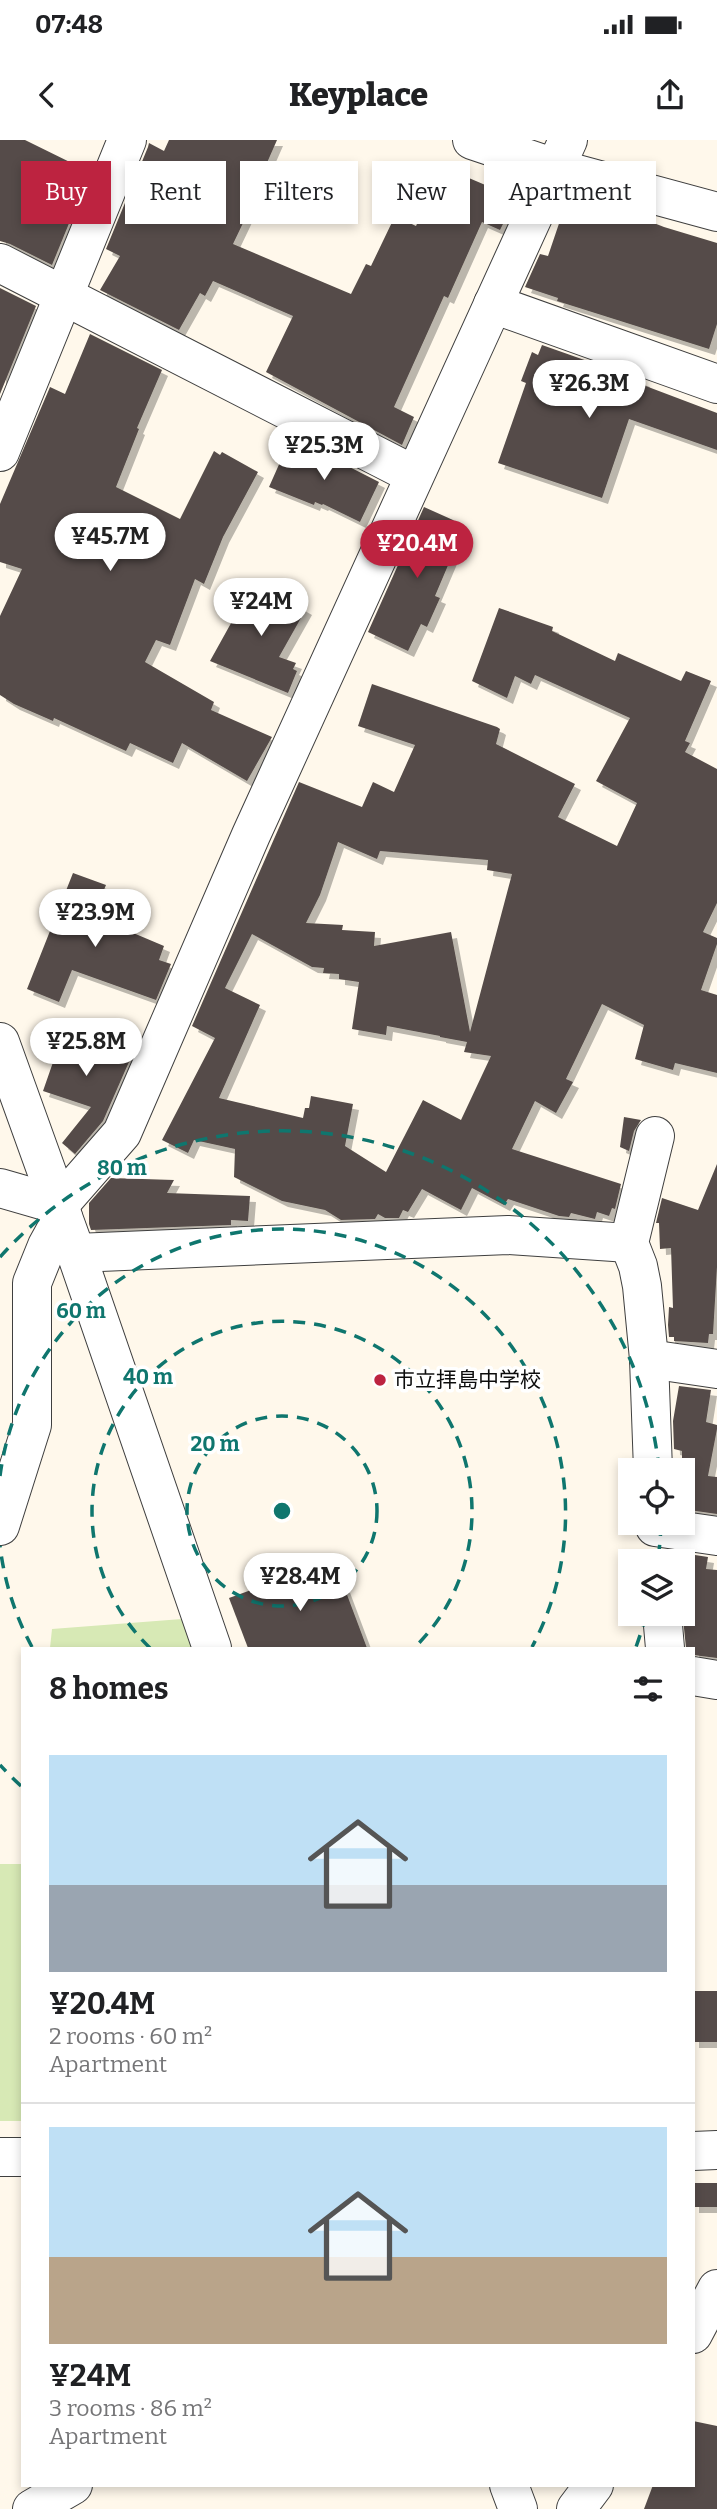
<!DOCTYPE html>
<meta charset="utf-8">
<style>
body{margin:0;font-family:Bitter,"Noto Sans JP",serif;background:#f6f6f6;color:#202124;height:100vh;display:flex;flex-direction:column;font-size:26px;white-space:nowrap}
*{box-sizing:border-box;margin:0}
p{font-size:23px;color:#757577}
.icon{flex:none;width:38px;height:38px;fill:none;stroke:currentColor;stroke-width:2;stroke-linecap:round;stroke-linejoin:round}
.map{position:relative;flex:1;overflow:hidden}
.details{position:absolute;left:21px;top:1507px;width:674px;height:840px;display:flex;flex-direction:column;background:#fff;border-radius:0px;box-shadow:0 4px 10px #0003}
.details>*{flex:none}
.guide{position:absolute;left:21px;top:21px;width:676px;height:63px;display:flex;gap:14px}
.buttons{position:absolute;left:618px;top:1318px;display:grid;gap:14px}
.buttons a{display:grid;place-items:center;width:77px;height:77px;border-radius:0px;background:#fff;box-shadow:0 4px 10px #0003;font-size:35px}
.price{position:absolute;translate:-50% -60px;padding:0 16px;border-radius:24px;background:#fff;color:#222;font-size:23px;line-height:46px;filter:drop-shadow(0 2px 4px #0008)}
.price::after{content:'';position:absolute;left:50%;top:42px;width:21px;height:16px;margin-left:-10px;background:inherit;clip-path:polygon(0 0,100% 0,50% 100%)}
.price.current{background:#bd2340;color:#fff}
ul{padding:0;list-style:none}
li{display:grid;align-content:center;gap:14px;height:371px;padding:0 28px}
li+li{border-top:2px solid #e0e0e0}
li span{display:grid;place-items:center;height:217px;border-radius:0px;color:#555}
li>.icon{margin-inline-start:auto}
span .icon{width:126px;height:126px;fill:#fffc;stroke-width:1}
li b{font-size:30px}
h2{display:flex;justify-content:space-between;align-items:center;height:84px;padding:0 28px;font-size:30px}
.pill{padding:0 24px;border-radius:0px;background:#fff;box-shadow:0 4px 10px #0003;font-size:24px;line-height:63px}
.pill.current{background:#bd2340;color:#fff}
.status{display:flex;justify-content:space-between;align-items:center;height:49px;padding:0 35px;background:#fff;direction:ltr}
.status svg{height:19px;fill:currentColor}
header{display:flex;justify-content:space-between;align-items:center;height:91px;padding:0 28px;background:#fff;font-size:32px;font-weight:800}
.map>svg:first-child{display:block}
.green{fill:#d7e9b5}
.building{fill:#554c48;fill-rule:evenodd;filter:url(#shadow)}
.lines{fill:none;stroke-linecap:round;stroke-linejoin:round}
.minor-casing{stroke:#3f3f3f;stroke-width:40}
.minor{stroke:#fff;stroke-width:38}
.ring{fill:none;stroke:#0f766e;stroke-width:3.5;stroke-dasharray:12 9}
.poi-dot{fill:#bd2340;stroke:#fff;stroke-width:2.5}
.labels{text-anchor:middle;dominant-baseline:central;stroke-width:7;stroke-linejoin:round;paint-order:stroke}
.poi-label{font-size:21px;fill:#0c0c0c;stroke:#fff;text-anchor:start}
.centre{fill:#0f766e;stroke:#fff;stroke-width:3.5}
.ring-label{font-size:21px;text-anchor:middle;font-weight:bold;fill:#0f766e;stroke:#fff;stroke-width:7;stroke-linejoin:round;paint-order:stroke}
</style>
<div class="status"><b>07:48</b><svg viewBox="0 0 49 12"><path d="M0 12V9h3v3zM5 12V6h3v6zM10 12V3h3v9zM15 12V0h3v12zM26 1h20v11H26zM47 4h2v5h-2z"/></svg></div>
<header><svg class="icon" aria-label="back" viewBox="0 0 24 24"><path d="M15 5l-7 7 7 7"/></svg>Keyplace<svg class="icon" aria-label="share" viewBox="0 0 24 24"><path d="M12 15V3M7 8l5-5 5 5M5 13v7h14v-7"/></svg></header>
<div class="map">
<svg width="717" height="2369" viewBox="0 0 717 2369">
<defs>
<filter id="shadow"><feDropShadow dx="6" dy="6" stdDeviation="0" flood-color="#0004"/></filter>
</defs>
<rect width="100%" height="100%" fill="#fff8eb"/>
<g class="green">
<polygon points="182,1479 192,1508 50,1508 52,1489"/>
<rect x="0" y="1724" width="23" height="257"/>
</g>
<g class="building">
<polygon points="0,0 25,0 90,32 52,125 10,104 0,101"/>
<polygon points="169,0 277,0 252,57 255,58 233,104 351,154 366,124 371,126 395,76 416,86 443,27 516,58 500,90 482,82 448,158 444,156 394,267 414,277 402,305 266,232 293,176 213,141 205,156 200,153 179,190 100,150 120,116 106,109 148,7 149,3 164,11"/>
<polygon points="569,54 608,65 664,87 717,103 717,184 709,209 557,161 558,158 525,147 540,114 548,116"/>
<polygon points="0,148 36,166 0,254"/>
<polygon points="90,194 162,230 137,288 139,289 116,347 180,379 214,311 220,315 222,312 258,332 223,397 204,444 195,439 170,505 156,500 145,522 214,562 211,570 272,597 247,641 182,603 173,623 130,603 126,611 54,578 53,581 14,564 0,555 0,476 22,429 0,422 0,364 50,247 65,254"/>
<polygon points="542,205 644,241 643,245 717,273 717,310 629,279 602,358 498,323 526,243 521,241 532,212 538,215"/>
<polygon points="289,302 325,318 326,315 379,342 360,382 323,364 322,365 315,362 314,365 269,347"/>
<polygon points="424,367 453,380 463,390 435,456 440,458 427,487 421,484 408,511 368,492"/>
<polygon points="255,440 306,469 279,517 296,523 293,529 297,531 288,553 210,521"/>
<path d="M499,468l54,19 -1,4 63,30 3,-8 63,28 5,-10 25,10 -26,60 5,2 -5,9 32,17v134l-14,29 14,6v6l-16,46 16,5v78l-42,-10 -2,7 -38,-11 9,-34 -42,-21 -36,75 7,3 -17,31 -21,-12 -23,48 109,35 -6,25 -3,-1 -3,8 -12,-4 -2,7 -24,-6 -2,4 -10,-1 -51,-17 -4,6 -32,-17 -11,22 -39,-21 -14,23 -5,-2 -4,8h-14l-7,-4 -3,5 -34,1 -16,-10 -43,-9 -48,-24 1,-28 -41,-9 -6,13 -26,-13 53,-102 -23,-12 107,-244 63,25 11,-25 21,10 21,-47 -57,-19 14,-42 125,43 3,2 -4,15 79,40 -17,33 59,29 20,-43 -41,-22 34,-63 -95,-43 -4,9 -16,-8 -8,22 -35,-17zM338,702l39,17 3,-8 108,9 -1,10 25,4 -42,158 -19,-100 -77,14 1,-14 -33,-2 1,-5 -37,-2 14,-28zM252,794l60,33 12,1 -1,5 16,1v5l20,3 -7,47 34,6 1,-9 53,10v1l27,5 -3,10 27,4 -30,64 -38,-20 -37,72 -41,-26 8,-42 -42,-8 -2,12h-4l-2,10 -84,-20 41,-93 -35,-17z"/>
<polygon points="73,733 106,745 93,776 164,806 159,820 171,824 156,860 72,830 59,862 27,849"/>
<polygon points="67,882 108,897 105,904 132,915 103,981 75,1014 62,1003 91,967 43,951"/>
<polygon points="624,977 641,980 634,991 629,1011 620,1007"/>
<polygon points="717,1024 717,1127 713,1194 709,1194 708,1203 674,1201 674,1197 669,1197 668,1185 669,1167 673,1168 671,1108 660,1109 659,1083 656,1083 662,1058 698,1070"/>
<polygon points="111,1038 174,1040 167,1053 250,1056 248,1081 231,1080 231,1085 91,1090 89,1084 89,1063"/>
<polygon points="679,1246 711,1250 706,1282 717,1285 717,1289 708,1336 717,1337 717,1374 682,1369 682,1311 674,1309 673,1281"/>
<polygon points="682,1413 708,1417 706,1429 717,1430 717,1518 693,1515 693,1508 686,1508 682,1468"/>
<polygon points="334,1420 367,1508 248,1508 229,1458"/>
<rect x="693" y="1851" width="24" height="51"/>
<rect x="693" y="2043" width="24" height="24"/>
<polygon points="693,2281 717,2286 717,2369 644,2369 653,2345 693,2345"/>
</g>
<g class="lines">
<g class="minor-casing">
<g id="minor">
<polyline points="472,0 555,28 717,72"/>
<polyline points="0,123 414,335"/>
<polyline points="493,164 717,244"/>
<polyline points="0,312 127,0"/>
<polyline points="0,902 76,1113 212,1508"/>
<polyline points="0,1048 59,1065"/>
<polyline points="59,1065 122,993 251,695 568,0"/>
<polyline points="76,1113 508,1095 629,1103"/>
<polyline points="649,1219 717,1229"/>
<polyline points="653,1330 649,1219 642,1146 638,1126 629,1103 655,996"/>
<polyline points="0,1386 32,1285 32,1143 47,1106 63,1077"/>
<polyline points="655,1387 717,1396"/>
<polyline points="662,1474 665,1508"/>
<polyline points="693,1536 717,1540"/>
<polyline points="693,2011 717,2010"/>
<polyline points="0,2017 23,2017"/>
<polyline points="693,2194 717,2149"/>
<polyline points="509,2345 518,2369"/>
<polyline points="32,2369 73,2345"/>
<polyline points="576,2369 594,2345"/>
</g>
</g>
<use href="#minor" class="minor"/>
</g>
<g class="ring">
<circle cx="282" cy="1371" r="95"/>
<path d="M150 1508A190 190 0 1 1 414 1508"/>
<path d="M32 1507A284 284 0 0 1 0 1406M0 1336A284 284 0 1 1 532 1507"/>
<path d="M661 1384A379 379 0 0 1 658 1420M646 1475A379 379 0 0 1 636 1507M21 1646A379 379 0 0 1 0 1625M0 1117A379 379 0 0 1 659 1328"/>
</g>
<circle class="poi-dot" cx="380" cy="1240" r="7"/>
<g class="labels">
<g class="poi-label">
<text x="394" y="1240">市立拝島中学校</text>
</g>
</g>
<circle cx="282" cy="1371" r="10" class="centre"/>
<g class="ring-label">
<text x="122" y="1035">80 m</text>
<text x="81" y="1178">60 m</text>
<text x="148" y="1244">40 m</text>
<text x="215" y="1311">20 m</text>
</g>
</svg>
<div class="buttons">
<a><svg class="icon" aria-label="locate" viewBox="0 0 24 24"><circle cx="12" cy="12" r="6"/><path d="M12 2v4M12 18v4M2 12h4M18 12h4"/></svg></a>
<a><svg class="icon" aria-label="layers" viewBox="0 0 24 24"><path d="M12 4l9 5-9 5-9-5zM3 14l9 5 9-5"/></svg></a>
</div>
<b class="price" style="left:589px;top:280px">¥26.3M</b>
<b class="price" style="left:324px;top:342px">¥25.3M</b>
<b class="price" style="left:110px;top:433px">¥45.7M</b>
<b class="price current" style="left:417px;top:440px">¥20.4M</b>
<b class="price" style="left:261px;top:498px">¥24M</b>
<b class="price" style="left:95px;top:809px">¥23.9M</b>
<b class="price" style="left:86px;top:938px">¥25.8M</b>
<b class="price" style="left:300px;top:1473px">¥28.4M</b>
<div class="guide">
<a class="pill current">Buy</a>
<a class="pill">Rent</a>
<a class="pill">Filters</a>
<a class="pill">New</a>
<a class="pill">Apartment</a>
</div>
<section class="details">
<h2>8 homes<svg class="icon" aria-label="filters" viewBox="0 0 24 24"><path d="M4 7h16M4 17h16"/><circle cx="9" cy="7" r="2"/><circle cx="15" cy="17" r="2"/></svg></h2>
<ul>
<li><span style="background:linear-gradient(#bfe0f5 60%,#9aa5b1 0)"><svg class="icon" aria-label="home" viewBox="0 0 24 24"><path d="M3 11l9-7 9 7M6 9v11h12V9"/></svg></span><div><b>¥20.4M</b><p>2 rooms · 60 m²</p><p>Apartment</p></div></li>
<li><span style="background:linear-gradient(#bfe0f5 60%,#b9a48a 0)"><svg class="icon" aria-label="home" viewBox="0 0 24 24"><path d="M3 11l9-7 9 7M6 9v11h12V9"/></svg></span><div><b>¥24M</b><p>3 rooms · 86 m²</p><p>Apartment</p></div></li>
</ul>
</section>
</div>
